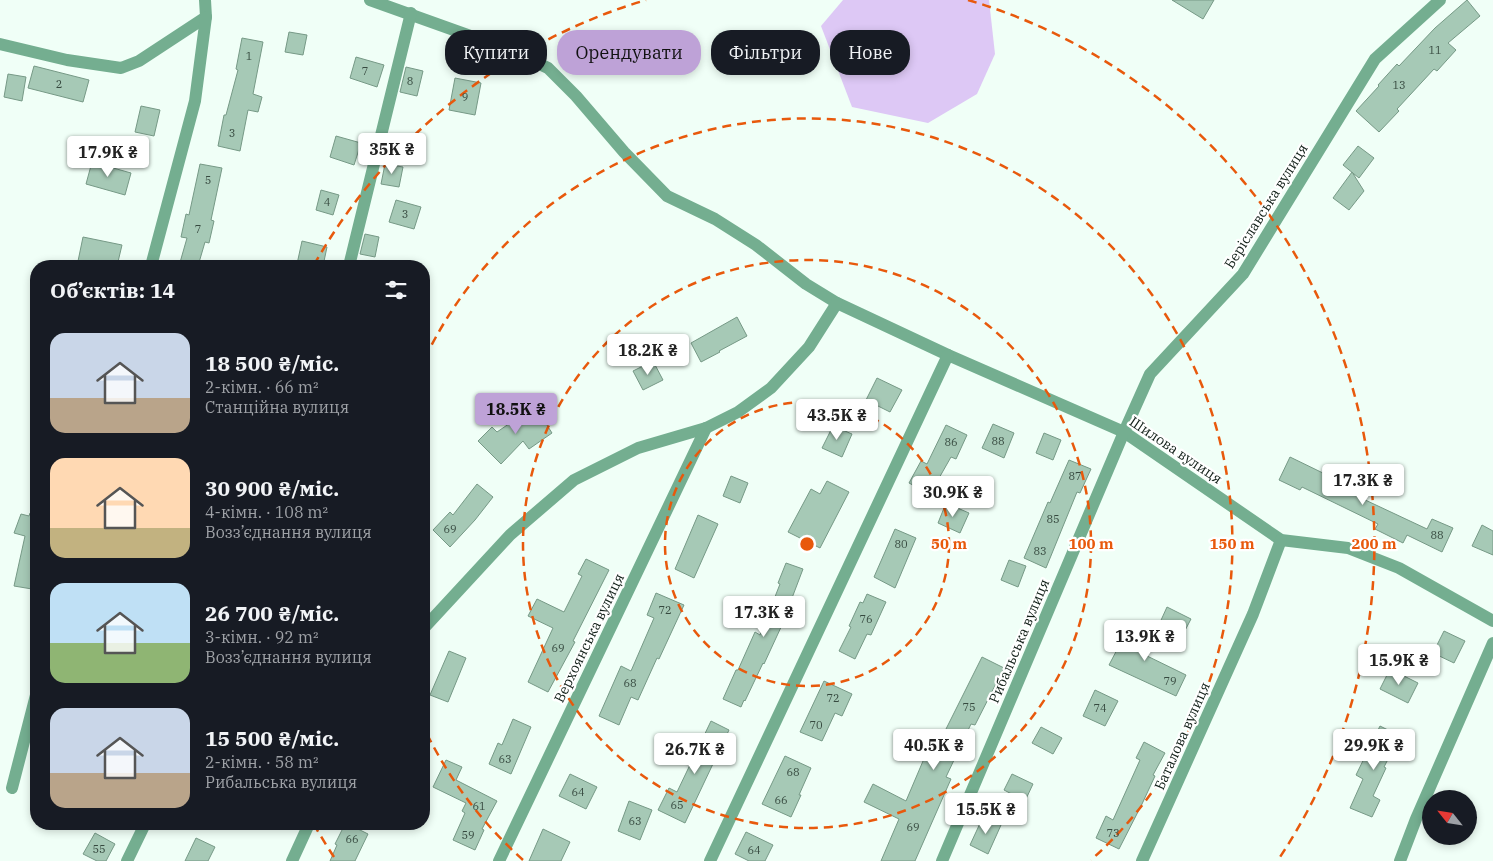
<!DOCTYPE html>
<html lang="uk">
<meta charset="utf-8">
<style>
body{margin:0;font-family:"IBM Plex Serif",serif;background:#20242c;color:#f1f3f6;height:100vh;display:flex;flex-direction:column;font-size:19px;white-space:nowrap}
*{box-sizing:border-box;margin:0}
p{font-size:16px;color:#9ea1a6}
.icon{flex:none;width:28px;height:28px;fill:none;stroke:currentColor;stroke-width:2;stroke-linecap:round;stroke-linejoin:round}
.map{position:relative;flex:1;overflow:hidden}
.drawer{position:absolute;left:30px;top:260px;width:400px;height:570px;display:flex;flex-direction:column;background:#171b24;border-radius:20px;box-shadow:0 2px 8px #0003}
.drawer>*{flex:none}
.guide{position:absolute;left:445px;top:30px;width:475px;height:45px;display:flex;gap:10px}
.needle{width:32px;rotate:300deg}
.controls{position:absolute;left:1422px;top:790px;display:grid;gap:10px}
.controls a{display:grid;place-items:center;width:55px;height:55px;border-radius:50%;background:#171b24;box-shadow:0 2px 8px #0003;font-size:25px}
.price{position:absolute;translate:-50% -42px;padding:0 11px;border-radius:5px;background:#fff;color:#222;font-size:16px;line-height:32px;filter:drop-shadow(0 1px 2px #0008)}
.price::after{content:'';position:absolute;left:50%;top:30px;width:15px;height:11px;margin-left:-8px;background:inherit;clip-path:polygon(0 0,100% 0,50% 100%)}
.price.on{background:#bea2d7;color:#111}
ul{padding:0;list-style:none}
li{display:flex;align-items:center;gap:15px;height:125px;padding:0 20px}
li span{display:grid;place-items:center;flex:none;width:140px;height:100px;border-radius:15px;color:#555}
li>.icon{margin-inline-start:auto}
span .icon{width:60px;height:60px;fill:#fffc;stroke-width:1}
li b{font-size:21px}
h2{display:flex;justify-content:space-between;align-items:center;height:60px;padding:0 20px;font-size:21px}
.tag{padding:0 18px;border-radius:20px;background:#171b24;box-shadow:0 2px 8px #0003;font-size:18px;line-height:45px}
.tag.on{background:#bea2d7;color:#111}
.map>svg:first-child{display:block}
.water{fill:#ddc8f5}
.building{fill:#a6c9b6;stroke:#769986}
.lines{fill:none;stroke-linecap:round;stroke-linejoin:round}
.minor{stroke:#74ae90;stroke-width:12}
.ring{fill:none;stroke:#e8590c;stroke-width:2.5;stroke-dasharray:9 6}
.labels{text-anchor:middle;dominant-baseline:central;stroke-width:4.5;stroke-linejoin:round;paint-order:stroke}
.number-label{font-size:11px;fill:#36493f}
.street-label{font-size:14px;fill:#101e17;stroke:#fff}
.centre{fill:#e8590c;stroke:#fff;stroke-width:2.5}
.ring-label{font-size:15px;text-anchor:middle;font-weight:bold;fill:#e8590c;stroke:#fff;stroke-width:4.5;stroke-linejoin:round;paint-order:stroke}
</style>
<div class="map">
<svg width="1493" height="861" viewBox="0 0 1493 861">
<rect width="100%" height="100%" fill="#f0fff7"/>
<polygon class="water" points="843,0 989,0 995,54 977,94 928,123 852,107 821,26"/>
<g class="building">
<polygon points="1172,0 1214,0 1203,19"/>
<polygon points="1467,0 1480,16 1448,43 1456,50 1437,71 1434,69 1397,109 1399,111 1379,132 1356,111 1379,86 1378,85 1397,64 1399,66 1435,28"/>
<polygon points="289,32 307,35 303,55 285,52"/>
<polygon points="242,38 263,42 253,94 262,97 258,112 248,110 240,151 218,146 224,115 226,115 238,70 236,69"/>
<polygon points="356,57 384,65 377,87 350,78"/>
<polygon points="34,66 89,80 83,102 28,88"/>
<polygon points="406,67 423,71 417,96 400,92"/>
<polygon points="8,74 26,77 22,101 4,97"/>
<polygon points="455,78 481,83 475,115 449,110"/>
<polygon points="141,106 160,110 154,136 135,132"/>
<polygon points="336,136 361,143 354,165 330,157"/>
<polygon points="1358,146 1374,158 1359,178 1343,165"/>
<polygon points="92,162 131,173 125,195 86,184"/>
<polygon points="200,164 222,168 211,220 214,221 209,243 205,242 198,266 179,266 187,238 181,237 186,214 189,215"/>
<polygon points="385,164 403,167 399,187 381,184"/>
<polygon points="1352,172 1364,191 1349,210 1333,198"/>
<polygon points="321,190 339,195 333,215 316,210"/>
<polygon points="396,200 421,207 414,229 389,222"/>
<polygon points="365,234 379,237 375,257 360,254"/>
<polygon points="83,237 122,245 117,266 77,266"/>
<polygon points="302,241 327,247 323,266 309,266 297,264"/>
<polygon points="737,317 747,336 719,351 720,352 701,362 691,343"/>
<polygon points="653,361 663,380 643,390 633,371"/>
<polygon points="877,378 902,390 890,412 866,400"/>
<polygon points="535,406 552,433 529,449 523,441 501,464 478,441 492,427 497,432"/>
<polygon points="993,424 1014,433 1004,458 982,448"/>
<polygon points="946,425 967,435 956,459 951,457 930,494 909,483 921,461 927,464"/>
<polygon points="833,426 852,434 842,457 822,448"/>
<polygon points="1044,433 1061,440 1053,460 1036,453"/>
<polygon points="1290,457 1364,493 1361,498 1427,529 1432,519 1453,528 1442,552 1407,535 1403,543 1375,529 1378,524 1302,487 1300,490 1279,480"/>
<polygon points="1069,460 1091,469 1080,493 1077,492 1046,568 1024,558 1048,502 1050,503"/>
<polygon points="731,476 748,483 740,503 723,496"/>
<polygon points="827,481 849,492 820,548 788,532 811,489 820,494"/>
<polygon points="477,484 493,497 475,520 450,547 433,530 450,512 453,515"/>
<polygon points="946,503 969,513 960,533 938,523"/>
<polygon points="30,513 36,514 36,568 32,589 14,586 25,536 14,533 21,514 29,516"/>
<polygon points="698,515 718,524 694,578 675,569"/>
<polygon points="1482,525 1493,531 1493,555 1472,546"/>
<polygon points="895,529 916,538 895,588 874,577"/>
<polygon points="586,559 609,570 573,641 575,642 548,692 528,682 553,628 528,616 537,599 564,612 582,576 578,574"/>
<polygon points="1009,560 1026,566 1018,587 1001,580"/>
<polygon points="786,563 803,569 792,598 794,599 764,664 763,663 745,701 744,700 741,707 723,699 736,670 738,670 755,632 760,635 780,584 778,583"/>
<polygon points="656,593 684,605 659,659 657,658 638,700 631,697 619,725 599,716 621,666 631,671 654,618 647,615"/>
<polygon points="867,594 886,602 871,635 867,634 855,659 839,651 851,627 849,626 860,602 863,603"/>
<polygon points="1167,607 1191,619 1180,640 1157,629"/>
<polygon points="1133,623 1153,634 1143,654 1186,675 1176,696 1109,665 1120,644 1122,644"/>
<polygon points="1444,631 1465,641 1454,663 1433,653"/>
<polygon points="449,651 466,658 448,702 430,695"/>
<polygon points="982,657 1004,668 975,725 971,724 946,777 951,779 915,861 881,861 899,819 864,802 873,784 906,801 926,754 923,753 933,731 943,735"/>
<polygon points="1390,669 1418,683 1408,703 1380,689"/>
<polygon points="824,681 852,694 842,716 835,713 822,741 800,732"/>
<polygon points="1095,690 1118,701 1105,726 1083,716"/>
<polygon points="513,719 531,727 511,774 489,764 498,743 502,745"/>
<polygon points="711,721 729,730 685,823 658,810 669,788 677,792"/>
<polygon points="1380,726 1400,736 1384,767 1386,768 1373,796 1380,800 1372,817 1350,808 1363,779 1356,775"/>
<polygon points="1041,727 1062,738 1053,754 1032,743"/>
<polygon points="1144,742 1165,753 1153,775 1155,776 1142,804 1119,849 1096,838 1106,816 1113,820 1140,760 1136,758"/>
<polygon points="785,756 811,768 799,795 801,795 791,817 762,804"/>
<polygon points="446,760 462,767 456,780 497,801 482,829 484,830 475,850 453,840 465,813 462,811 466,803 433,787"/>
<polygon points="570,774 597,787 586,809 559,796"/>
<polygon points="1012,774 1033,784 1025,801 1004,790"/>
<polygon points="629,801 652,810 640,840 618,831"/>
<polygon points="983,817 1001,825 988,854 970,845"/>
<polygon points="345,824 348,824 368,834 355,861 330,861 337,845 335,844"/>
<polygon points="543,829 570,842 561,861 529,861"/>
<polygon points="746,832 773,845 765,861 749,861 735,854"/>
<polygon points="95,833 115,844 106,861 97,861 83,854"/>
<polygon points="196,838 215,847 208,861 185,861"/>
</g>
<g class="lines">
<g class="minor">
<polyline points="370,0 510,50 548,68 576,96 624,152 667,196 715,219 756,245 806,284 837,303 948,355 1124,432 1281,540 1348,548 1399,568 1493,621"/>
<polyline points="0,44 67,60 121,68 139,61 206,17 205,0"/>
<polyline points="151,266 195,101 206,17"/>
<polyline points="349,266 411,13"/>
<polyline points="424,628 510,535 574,480 638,448 706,428 738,412 771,388 809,347 837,303"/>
<polyline points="12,788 36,695"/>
<polyline points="127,861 145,824"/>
<polyline points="292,861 309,824"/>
<polyline points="499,861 706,428"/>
<polyline points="710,861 948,355"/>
<polyline points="942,861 1124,432 1150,374 1243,274 1375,59 1440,0"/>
<polyline points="1142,861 1253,614 1281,540"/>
<polyline points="1400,861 1416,819 1493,643"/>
</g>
</g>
<g class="ring">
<circle cx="807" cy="544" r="142"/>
<circle cx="807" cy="544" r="284"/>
<path d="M523 860A425 425 0 0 1 425 730M425 358A425 425 0 1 1 1091 860"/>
<path d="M334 857A567 567 0 0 1 316 828M314 265A567 567 0 0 1 646 0M968 0A567 567 0 0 1 1280 857"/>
</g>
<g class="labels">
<g class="number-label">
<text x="1435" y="50">11</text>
<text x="249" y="56">1</text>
<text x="365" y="71">7</text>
<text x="410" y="81">8</text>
<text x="59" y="84">2</text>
<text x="1399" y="85">13</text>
<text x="465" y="97">9</text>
<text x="232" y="133">3</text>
<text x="208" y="180">5</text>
<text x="327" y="202">4</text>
<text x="405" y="214">3</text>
<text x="198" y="229">7</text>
<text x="998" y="441">88</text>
<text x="951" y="442">86</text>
<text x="1075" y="476">87</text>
<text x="1053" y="519">85</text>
<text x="450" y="529">69</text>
<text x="1437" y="535">88</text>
<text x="901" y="544">80</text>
<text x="1040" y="551">83</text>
<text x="665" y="610">72</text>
<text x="866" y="619">76</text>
<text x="558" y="648">69</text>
<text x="1170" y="681">79</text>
<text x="630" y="683">68</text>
<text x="833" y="698">72</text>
<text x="969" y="707">75</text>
<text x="1100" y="708">74</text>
<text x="816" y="725">70</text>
<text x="505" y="759">63</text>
<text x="793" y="772">68</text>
<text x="578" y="792">64</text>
<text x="781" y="800">66</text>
<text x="677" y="805">65</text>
<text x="479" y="806">61</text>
<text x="635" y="821">63</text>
<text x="913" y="827">69</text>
<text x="1113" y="833">73</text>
<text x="468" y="835">59</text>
<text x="352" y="839">66</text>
<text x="99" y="849">55</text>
<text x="754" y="850">64</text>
</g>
<g class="street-label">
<text transform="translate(1266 206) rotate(-58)">Беріславська вулиця</text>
<text transform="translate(1176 450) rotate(34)">Шилова вулиця</text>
<text transform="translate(589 638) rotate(-64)">Верхоянська вулиця</text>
<text transform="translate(1019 641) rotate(-67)">Рибальська вулиця</text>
<text transform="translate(1182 736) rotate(-66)">Баталова вулиця</text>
</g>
</g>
<circle cx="807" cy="544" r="8" class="centre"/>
<g class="ring-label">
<text x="949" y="549">50 m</text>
<text x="1091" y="549">100 m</text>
<text x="1232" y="549">150 m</text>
<text x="1374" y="549">200 m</text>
</g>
</svg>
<div class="controls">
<a><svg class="needle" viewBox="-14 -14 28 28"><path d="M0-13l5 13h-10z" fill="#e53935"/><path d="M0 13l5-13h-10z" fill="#9ea1a6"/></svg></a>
</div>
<b class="price" style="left:392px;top:175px">35K ₴</b>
<b class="price" style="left:108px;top:178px">17.9K ₴</b>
<b class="price" style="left:648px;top:376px">18.2K ₴</b>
<b class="price on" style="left:516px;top:435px">18.5K ₴</b>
<b class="price" style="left:837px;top:441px">43.5K ₴</b>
<b class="price" style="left:1363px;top:506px">17.3K ₴</b>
<b class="price" style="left:953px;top:518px">30.9K ₴</b>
<b class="price" style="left:764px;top:638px">17.3K ₴</b>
<b class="price" style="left:1145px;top:662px">13.9K ₴</b>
<b class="price" style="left:1399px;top:686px">15.9K ₴</b>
<b class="price" style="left:934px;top:771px">40.5K ₴</b>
<b class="price" style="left:1374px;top:771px">29.9K ₴</b>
<b class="price" style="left:695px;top:775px">26.7K ₴</b>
<b class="price" style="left:986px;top:835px">15.5K ₴</b>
<div class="guide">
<a class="tag">Купити</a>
<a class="tag on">Орендувати</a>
<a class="tag">Фільтри</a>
<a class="tag">Нове</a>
</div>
<section class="drawer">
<h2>Об’єктів: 14<svg class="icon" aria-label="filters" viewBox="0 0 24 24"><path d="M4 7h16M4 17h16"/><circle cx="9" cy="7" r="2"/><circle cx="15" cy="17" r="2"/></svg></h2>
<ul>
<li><span style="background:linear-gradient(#c9d6e8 65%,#b9a48a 0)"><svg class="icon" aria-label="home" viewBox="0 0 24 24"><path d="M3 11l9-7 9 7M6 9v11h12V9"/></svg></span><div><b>18 500 ₴/міс.</b><p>2-кімн. · 66 m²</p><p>Станційна вулиця</p></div></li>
<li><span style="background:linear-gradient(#ffd9b3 70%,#c2b280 0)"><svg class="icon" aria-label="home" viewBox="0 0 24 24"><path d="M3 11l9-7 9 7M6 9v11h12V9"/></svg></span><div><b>30 900 ₴/міс.</b><p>4-кімн. · 108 m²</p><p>Возз’єднання вулиця</p></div></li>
<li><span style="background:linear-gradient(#bfe0f5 60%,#8fb573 0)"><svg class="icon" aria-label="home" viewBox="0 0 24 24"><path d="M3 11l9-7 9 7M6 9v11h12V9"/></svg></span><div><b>26 700 ₴/міс.</b><p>3-кімн. · 92 m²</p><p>Возз’єднання вулиця</p></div></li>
<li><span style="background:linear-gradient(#c9d6e8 65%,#b9a48a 0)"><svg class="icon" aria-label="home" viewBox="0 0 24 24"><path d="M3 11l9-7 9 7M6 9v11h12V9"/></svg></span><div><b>15 500 ₴/міс.</b><p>2-кімн. · 58 m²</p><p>Рибальська вулиця</p></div></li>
</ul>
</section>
</div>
